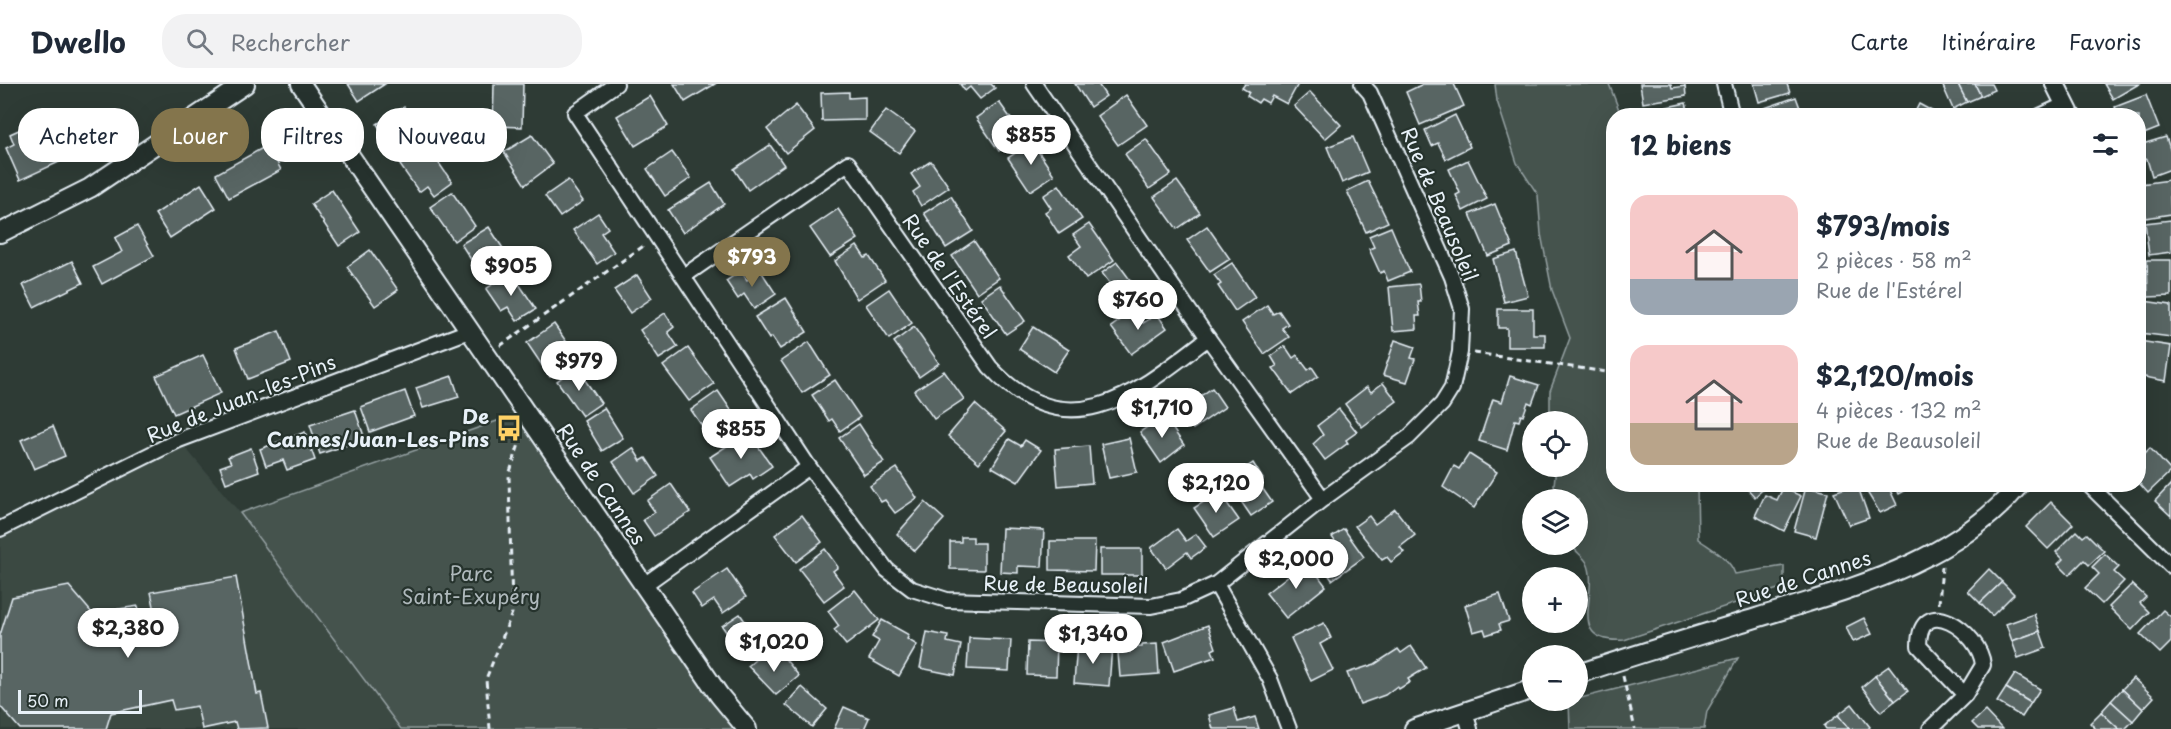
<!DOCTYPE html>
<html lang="fr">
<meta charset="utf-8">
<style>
body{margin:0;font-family:"Playpen Sans",sans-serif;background:#f2f2f3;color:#1f2937;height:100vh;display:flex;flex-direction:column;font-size:22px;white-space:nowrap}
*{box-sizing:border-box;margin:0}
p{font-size:20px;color:#747a83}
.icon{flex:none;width:33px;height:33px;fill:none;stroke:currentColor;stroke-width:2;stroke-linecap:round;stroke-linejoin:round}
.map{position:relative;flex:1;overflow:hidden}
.panel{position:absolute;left:1606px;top:24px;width:540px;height:384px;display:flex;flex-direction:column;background:#fff;border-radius:24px;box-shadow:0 6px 24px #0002}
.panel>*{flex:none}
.hud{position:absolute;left:18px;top:24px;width:570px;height:54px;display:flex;gap:12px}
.buttons{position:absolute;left:1522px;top:327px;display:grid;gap:12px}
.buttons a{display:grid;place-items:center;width:66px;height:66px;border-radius:50%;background:#fff;box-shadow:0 6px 24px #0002;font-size:30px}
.scale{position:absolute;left:18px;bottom:15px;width:124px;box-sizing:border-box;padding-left:6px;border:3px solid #e8f1f8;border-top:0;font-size:16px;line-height:21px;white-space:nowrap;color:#e8f1f8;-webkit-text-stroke:4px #26332d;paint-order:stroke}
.price{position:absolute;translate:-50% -51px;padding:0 14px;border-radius:21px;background:#fff;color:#222;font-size:20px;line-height:39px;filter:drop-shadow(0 2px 3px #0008)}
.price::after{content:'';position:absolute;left:50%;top:36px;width:18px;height:14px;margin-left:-9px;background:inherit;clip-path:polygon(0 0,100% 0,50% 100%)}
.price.current{background:#84754c;color:#fff}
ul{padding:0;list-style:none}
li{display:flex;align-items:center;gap:18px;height:150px;padding:0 24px}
li span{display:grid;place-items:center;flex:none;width:168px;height:120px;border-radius:18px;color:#555}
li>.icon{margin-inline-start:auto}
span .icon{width:72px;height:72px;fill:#fffc;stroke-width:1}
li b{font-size:26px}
h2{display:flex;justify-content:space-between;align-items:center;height:72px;padding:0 24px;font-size:26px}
.chip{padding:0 21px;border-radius:24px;background:#fff;box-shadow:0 6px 24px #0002;font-size:21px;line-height:54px}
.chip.current{background:#84754c;color:#fff}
header{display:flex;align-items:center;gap:36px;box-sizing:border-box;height:84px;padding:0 30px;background:#fff;border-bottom:2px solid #e0e1e3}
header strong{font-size:28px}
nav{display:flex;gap:33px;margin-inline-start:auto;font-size:21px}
.search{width:420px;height:54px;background:#f2f2f3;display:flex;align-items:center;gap:15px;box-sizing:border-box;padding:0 21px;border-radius:24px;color:#747a83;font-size:22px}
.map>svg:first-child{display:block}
.built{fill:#3b4843}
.green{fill:#45524e;stroke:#96a2a3;stroke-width:1.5}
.building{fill:#596563;stroke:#e8f1f8;stroke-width:1.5}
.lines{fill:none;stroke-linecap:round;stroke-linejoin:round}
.minor-casing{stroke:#e8f1f8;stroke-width:18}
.tertiary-casing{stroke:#e8f1f8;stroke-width:22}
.path{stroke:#e8f1f8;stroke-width:3;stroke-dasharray:6 4.5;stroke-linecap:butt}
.minor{stroke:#26332d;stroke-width:14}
.tertiary{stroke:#26332d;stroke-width:18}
.labels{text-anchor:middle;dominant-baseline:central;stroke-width:4.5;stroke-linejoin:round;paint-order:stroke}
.street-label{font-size:20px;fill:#e8f1f8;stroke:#26332d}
.poi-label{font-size:20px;font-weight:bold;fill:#e8f1f8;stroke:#26332d;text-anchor:end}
.park-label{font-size:20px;fill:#afb9bc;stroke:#26332d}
</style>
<header>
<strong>Dwello</strong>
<div class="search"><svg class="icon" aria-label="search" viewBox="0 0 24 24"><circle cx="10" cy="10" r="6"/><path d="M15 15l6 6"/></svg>Rechercher</div>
<nav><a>Carte</a><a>Itinéraire</a><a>Favoris</a></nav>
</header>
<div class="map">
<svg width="2171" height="645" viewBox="0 0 2171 645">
<rect width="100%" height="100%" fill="#2e3b35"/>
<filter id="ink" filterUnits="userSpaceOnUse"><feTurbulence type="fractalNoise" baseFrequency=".0167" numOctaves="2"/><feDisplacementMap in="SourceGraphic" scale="12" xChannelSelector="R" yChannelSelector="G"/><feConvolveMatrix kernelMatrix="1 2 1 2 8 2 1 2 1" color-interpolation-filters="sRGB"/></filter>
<g filter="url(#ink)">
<polygon class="built" points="179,356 240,429 401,645 2,645 0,445"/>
<g class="green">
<path d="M1495,0h114l12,31 -7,1v368l83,1 1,54c12,9 32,19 37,35l49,-8v21l-160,53c-61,4 -23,-49 -37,-77 -3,-6 -11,-11 -15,-17l6,-2v-15l4,-3 1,-14 -5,2v-14l-19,-1 -5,-14 2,-18 22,-1v-44l-28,-1v-30l20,-53 -18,-48 -11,-56 -3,-39 -21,-32 -20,-62z"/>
<polygon points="525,327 747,645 401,645 240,429"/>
<polygon points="1738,574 1707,627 1704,645 1570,645 1569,617"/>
</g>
<g class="building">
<polygon points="348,0 385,0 359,17"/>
<polygon points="494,0 523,0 522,43 493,42"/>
<polygon points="674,0 715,0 685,18"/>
<polygon points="960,0 991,0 995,4 980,15 970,3 965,7"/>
<polygon points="1075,0 1098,0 1106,12 1090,23"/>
<polygon points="1245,0 1298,0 1287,20 1272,12 1268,19 1261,15 1258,19 1247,12 1249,8 1242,4"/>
<polygon points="1423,0 1454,0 1464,22 1420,41 1406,8"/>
<polygon points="1640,0 1671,0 1672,4 1685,2 1686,12 1643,19"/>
<polygon points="1754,0 1787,0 1790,9 1759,18"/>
<polygon points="1942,0 1958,0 1967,18 1953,25"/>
<polygon points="1958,0 1975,0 1981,12 1967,18"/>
<polygon points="1975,0 1991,0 1994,6 1981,12"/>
<polygon points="2104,0 2139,0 2113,15"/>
<polygon points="849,8 849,14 865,13 865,36 822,37 821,9"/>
<polygon points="1310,8 1341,41 1325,55 1294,22"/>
<polygon points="1126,11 1147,41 1118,61 1097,32"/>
<polygon points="2146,11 2159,44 2139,52 2139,32 2118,32 2115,23"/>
<polygon points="650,12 668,42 635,62 617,32"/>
<polygon points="1796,13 1803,32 1765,32 1762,25"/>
<polygon points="999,18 1022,50 999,67 976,34"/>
<polygon points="1686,19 1689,30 1649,32 1648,27"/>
<polygon points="1919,20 1941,32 1913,32"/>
<polygon points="796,21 815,46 786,69 767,45"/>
<polygon points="404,23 424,55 403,68 395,56 389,60 377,40"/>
<polygon points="886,26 915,47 899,69 870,48"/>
<polygon points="1455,31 1470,63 1446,75 1438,59 1432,62 1425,46"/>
<polygon points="32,40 37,50 54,42 68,74 20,96 6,64 14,60 10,50"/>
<polygon points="532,51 553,80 525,101 504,68"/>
<polygon points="1353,53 1368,88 1342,99 1327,63"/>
<polygon points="2166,53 2171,68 2171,85 2152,92 2147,75 2139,78 2139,61"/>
<polygon points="1146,55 1171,90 1149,105 1125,70"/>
<polygon points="1032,58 1054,91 1030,107 1008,74"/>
<polygon points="268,61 281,86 229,114 216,90"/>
<polygon points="770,61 784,81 748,106 734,85"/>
<polygon points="427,62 452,98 434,111 427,102 419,108 400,81"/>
<polygon points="672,68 691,94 665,112 647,85"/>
<polygon points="1468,76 1487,115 1463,127 1456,111 1460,109 1449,85"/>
<polygon points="931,77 949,103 921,122 913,108 920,103 911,90"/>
<polygon points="568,96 583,117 560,133 545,112"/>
<polygon points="2169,96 2171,130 2146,134 2141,100"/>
<polygon points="1177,97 1200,129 1177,145 1154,113"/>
<polygon points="1368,97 1388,138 1366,148 1347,107"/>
<polygon points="711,99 724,120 683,149 668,126"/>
<polygon points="201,100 216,124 170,154 155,130"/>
<polygon points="1059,101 1082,135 1059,150 1045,128 1051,124 1043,112"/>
<polygon points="332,106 360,148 339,162 311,120"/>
<polygon points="452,108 475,142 454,157 430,123"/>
<polygon points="951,112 973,147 946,164 924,129"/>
<polygon points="1495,120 1512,162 1488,172 1470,130"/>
<polygon points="838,125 858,155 830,173 810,144"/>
<polygon points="598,129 608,144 601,149 614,168 597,180 573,146"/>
<polygon points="2171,136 2171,168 2149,171 2145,139"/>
<polygon points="1089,140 1114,176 1086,195 1069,171 1081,162 1073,151"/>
<polygon points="137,142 154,172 102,200 93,183 122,168 115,154"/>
<polygon points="1207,142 1230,175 1210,188 1187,156"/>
<polygon points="489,143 512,178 484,196 461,160"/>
<polygon points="1391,143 1410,188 1388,197 1384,187 1380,189 1369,165 1374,163 1369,152"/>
<polygon points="974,157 999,194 977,209 952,172"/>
<polygon points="857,162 865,174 869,172 885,196 857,215 835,177"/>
<polygon points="370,166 398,206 375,222 347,183"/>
<polygon points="1516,168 1528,212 1504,218 1493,175"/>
<polygon points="2147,176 2171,176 2171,212 2148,213"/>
<polygon points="72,177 83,199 34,223 23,201"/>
<polygon points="1117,178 1142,212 1119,229 1102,207 1111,201 1102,189"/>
<polygon points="1232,179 1255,213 1235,227 1218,202 1221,200 1214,191"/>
<polygon points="741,187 747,196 761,187 776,210 754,225 744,210 738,215 726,197"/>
<polygon points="511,188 536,225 517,237 508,223 501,227 486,205"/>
<polygon points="637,191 652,214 630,229 614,206"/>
<polygon points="1419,200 1421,218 1418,218 1420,232 1416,232 1417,245 1393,247 1389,203"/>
<polygon points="1000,201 1025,237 1006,250 981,214"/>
<polygon points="889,205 912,239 889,255 866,221"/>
<polygon points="786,214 807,248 780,265 772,253 769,255 755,233"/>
<polygon points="2144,217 2171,221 2171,253 2140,249"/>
<polygon points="1267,221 1273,230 1279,227 1288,240 1282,244 1289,253 1264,270 1242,238"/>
<polygon points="1498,225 1533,225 1533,250 1545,250 1545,263 1507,263 1507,244 1498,244"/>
<polygon points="1134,226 1143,239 1157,230 1167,244 1131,270 1111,243"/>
<polygon points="665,229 674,243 668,248 678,263 659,275 640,246"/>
<polygon points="554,240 570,263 558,271 566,283 550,293 527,259"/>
<polygon points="914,243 939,279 919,293 894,258"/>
<polygon points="1033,243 1069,266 1054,288 1019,265"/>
<polygon points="279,247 291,278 248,295 236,264"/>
<polygon points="1395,256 1415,263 1411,274 1415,275 1407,298 1383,291"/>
<polygon points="2139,257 2171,262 2166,297 2139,292"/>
<polygon points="809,258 830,291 802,309 781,277"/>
<polygon points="1285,262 1293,274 1297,271 1308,286 1312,283 1318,292 1292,310 1273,284 1277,282 1271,272"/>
<polygon points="688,264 714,300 689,317 663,282"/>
<polygon points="203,271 221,309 174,330 156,292"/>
<polygon points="576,283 601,319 582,332 557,297"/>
<polygon points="944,287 964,315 934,335 914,307"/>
<polygon points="452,292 459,313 423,324 416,304"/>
<polygon points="1510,292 1539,301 1532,320 1528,318 1523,332 1521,331 1519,337 1515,336 1507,366 1479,357 1493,315 1502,318"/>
<polygon points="835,296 860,333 840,347 832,335 829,337 812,311"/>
<polygon points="1383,299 1397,317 1362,343 1345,320 1367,303 1371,308"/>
<polygon points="1212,304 1225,323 1193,345 1181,326"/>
<polygon points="405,307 414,332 370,348 361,323"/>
<polygon points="718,307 742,342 727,352 719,341 707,349 691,326"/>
<polygon points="975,320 1006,347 979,379 948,352"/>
<polygon points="604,324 623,354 602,367 584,337"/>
<polygon points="1339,325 1357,348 1346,356 1348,359 1325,376 1313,360 1323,351 1317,342"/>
<polygon points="355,326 365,355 320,370 310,341"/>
<polygon points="1164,332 1184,361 1161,379 1140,348"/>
<polygon points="859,340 884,378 864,391 839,354"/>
<polygon points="53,342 65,372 34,385 21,356"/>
<polygon points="305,348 315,376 287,386 283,376 266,382 260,365"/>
<polygon points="748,348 772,382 753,395 750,390 730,403 710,373"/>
<polygon points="1129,354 1137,388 1109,394 1101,360"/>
<polygon points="1009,355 1021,362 1025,356 1041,366 1018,398 992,383"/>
<polygon points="1089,362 1092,399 1058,402 1055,365"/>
<polygon points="251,364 259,387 226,399 220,383 231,379 228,373"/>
<polygon points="633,364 641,377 646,374 658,392 634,409 613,378"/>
<polygon points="2150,364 2171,387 2148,409 2139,399 2139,375"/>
<polygon points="1469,370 1497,388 1474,424 1443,403 1454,382 1459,385"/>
<polygon points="1253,379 1263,395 1258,398 1272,418 1251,432 1227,397"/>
<polygon points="897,384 917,414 895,429 885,416 881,418 870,402"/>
<polygon points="671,400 690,428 654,452 643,436 655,428 647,417"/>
<polygon points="1743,400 1768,400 1755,413"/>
<polygon points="1857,400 1869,434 1849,441 1834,408"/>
<polygon points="1862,400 1887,400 1897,421 1880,429"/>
<polygon points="1894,400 1915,400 1915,401 1899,410"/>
<polygon points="2171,400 2171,432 2155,417"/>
<polygon points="1806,403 1828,408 1816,453 1794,447"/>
<polygon points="1783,404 1801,412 1784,447 1755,432 1765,411 1777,416"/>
<polygon points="1219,408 1239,436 1214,453 1194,424"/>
<polygon points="925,418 944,435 915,467 897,450"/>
<polygon points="2051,418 2073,440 2048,465 2026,443"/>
<polygon points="1395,425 1415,451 1400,463 1404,468 1391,478 1387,473 1382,476 1355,442 1369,432 1375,440"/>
<polygon points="802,431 822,458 796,478 775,451"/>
<polygon points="1002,444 1044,446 1042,483 1018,482 1018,489 1000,488"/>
<polygon points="1177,445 1186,457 1196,450 1206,463 1191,474 1187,468 1166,484 1151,464"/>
<polygon points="1344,445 1364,473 1332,496 1319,477 1339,463 1332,453"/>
<polygon points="2077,447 2083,453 2087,450 2104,467 2089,481 2084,476 2069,491 2058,480 2063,475 2056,468"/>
<polygon points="961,453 973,453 973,459 984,459 984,486 950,485 950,458 961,458"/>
<polygon points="1050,457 1095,457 1094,487 1050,486"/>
<polygon points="825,465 838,483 833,487 844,502 824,517 799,485"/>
<rect x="1100" y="465" width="42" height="26"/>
<polygon points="2105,470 2119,483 2114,488 2124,497 2102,520 2085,504 2099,490 2092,483"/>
<polygon points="1307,477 1326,502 1286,534 1266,509"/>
<polygon points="727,485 746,513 723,529 714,516 702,524 692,509"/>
<polygon points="1989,485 2002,498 1980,519 1968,507"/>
<polygon points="236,493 257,610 261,609 268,644 237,645 235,638 202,645 197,622 174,626 171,616 111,629 106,645 20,645 0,622 0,551 12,513 69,502 92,529 138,522 140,529 155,527 151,508"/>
<polygon points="2002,498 2014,510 1992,532 1980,519"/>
<polygon points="2132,500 2146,513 2140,519 2149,528 2132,546 2109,523"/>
<polygon points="855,506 879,536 846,561 834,546 839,542 828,527"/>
<polygon points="1500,510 1509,537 1499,540 1501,546 1486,551 1484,545 1473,548 1465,521"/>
<polygon points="2163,526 2171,533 2171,558 2160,569 2140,550"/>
<polygon points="740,530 761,560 743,573 722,542"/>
<polygon points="2034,530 2040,547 2012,557 2006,540"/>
<polygon points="1864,534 1872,550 1853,558 1846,543"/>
<polygon points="882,536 909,551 907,555 917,561 899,592 869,575 879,557 872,553"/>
<polygon points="1324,539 1331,554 1320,560 1333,586 1311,597 1291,554"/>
<polygon points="1208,541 1216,564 1212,566 1215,573 1174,587 1164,558"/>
<polygon points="2040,547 2046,564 2018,574 2012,557"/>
<polygon points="927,548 948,552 947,558 961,561 955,591 920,584"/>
<polygon points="969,554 1011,556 1009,587 967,585"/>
<polygon points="1028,558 1057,559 1056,592 1027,591"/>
<polygon points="1077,560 1112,562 1109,602 1074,599"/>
<polygon points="1157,560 1159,590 1120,593 1118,569 1130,568 1129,564 1142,563 1142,561"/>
<polygon points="1411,562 1426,584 1408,595 1410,598 1399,605 1397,602 1385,611 1360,620 1347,589 1375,580 1398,565 1401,569"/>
<polygon points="762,570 771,580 782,571 799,592 776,611 748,582"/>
<polygon points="1889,582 1908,607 1895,617 1875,592"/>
<polygon points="2015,590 2040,605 2031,619 2006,604"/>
<polygon points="1875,592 1895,617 1881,628 1862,603"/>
<polygon points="2133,594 2154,613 2143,625 2122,605"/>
<polygon points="802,603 827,625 812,643 786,621"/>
<polygon points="2006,604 2031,619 2022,633 1997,618"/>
<polygon points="2122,605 2143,625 2133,637 2111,617"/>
<polygon points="2111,617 2133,637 2125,645 2119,645 2101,628"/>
<polygon points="1852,620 1870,643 1868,645 1849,645 1838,631"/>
<polygon points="844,623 869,634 864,645 834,645"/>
<polygon points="1234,624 1238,638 1255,633 1259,645 1213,645 1209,631"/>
<polygon points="1985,627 2002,645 1978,645 1972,639"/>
<polygon points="2101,628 2119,645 2096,645 2090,639"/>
<polygon points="1838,631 1849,645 1826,645 1824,642"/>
</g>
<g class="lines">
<g class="minor-casing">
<g id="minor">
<polyline points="616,0 575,29 809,383 887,486 912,505 947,516 1151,522 1181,516 1216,500 1323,415 1409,353 1442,320 1452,304 1460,268 1462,225 1452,193 1370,9 1362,0"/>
<polyline points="1034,0 1208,254 1323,415"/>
<polyline points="1724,0 1732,32"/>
<polyline points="2040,32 2066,20"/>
<path d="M684,192l164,-113 142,204c78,85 148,25 218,-29"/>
<polyline points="2088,400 2171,482"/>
<polyline points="0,445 179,356 469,247"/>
<polyline points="1216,500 1270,595 1289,645"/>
<polyline points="644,501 809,383"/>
<polyline points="1465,628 1470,645"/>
<path d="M1930,645l35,-34 18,-30c-3,-34 -64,-74 -64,-19l46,49"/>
</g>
</g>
<g class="tertiary-casing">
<g id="tertiary">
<polyline points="301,0 719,611 747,645"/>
<polyline points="2055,0 2071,32"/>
<polyline points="0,149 90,104 245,0"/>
<path d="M1578,590c59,-20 119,-38 178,-56 93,-29 199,-55 264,-134"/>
<polyline points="1414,645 1533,605"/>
</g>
</g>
<g class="path">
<polyline points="500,262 645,161"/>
<polyline points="1474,269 1614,289"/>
<polyline points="1939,520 1942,482"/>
<polyline points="1623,592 1635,645"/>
<polyline points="490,645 486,595 512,529 509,391 522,351"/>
</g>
<use href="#minor" class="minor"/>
<use href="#tertiary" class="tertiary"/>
</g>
</g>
<defs>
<g id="bus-bare" transform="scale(2.07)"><path d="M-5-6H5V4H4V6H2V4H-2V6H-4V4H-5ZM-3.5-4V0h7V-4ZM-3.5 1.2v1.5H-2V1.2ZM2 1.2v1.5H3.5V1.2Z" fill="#ffd166" stroke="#26332d" stroke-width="2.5" paint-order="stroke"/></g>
</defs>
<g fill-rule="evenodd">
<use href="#bus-bare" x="509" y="344"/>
</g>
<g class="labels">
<g class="street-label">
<text transform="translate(1440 120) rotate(67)">Rue de Beausoleil</text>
<text transform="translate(950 192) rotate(55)">Rue de l'Estérel</text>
<text transform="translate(241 314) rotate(-22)">Rue de Juan-les-Pins</text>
<text transform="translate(602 400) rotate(56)">Rue de Cannes</text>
<text transform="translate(1803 494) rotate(-18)">Rue de Cannes</text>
<text transform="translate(1066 500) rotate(1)">Rue de Beausoleil</text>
</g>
<g class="poi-label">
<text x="489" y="332">De<tspan x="489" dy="23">Cannes/Juan-Les-Pins</tspan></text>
</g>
<g class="park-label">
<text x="471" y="489">Parc<tspan x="471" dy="23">Saint-Exupéry</tspan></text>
</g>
</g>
</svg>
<div class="buttons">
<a><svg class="icon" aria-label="locate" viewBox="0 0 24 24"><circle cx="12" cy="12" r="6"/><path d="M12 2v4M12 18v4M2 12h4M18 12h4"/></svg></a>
<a><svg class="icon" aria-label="layers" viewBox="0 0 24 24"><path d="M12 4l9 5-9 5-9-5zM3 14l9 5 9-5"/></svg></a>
<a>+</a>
<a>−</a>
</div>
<div class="scale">50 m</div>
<b class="price" style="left:1031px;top:82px">$855</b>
<b class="price current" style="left:752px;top:204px">$793</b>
<b class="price" style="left:511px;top:213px">$905</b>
<b class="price" style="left:1138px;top:247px">$760</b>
<b class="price" style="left:579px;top:308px">$979</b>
<b class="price" style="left:1162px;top:355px">$1,710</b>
<b class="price" style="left:741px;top:376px">$855</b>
<b class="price" style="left:1216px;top:430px">$2,120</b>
<b class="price" style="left:1296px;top:506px">$2,000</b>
<b class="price" style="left:128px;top:575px">$2,380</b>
<b class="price" style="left:1093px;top:581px">$1,340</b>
<b class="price" style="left:774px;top:589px">$1,020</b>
<div class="hud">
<a class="chip">Acheter</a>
<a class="chip current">Louer</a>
<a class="chip">Filtres</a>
<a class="chip">Nouveau</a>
</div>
<section class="panel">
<h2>12 biens<svg class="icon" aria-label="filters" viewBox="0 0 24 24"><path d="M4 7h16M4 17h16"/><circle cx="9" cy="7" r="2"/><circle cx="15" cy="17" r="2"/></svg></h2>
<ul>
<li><span style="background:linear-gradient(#f6c9c9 70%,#9aa5b1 0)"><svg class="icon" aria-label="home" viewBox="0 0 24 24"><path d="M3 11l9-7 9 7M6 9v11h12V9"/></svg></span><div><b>$793/mois</b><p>2 pièces · 58 m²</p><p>Rue de l'Estérel</p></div></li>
<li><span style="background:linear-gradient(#f6c9c9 65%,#b9a48a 0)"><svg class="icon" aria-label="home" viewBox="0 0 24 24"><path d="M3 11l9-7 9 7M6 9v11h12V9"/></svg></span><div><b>$2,120/mois</b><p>4 pièces · 132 m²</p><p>Rue de Beausoleil</p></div></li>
</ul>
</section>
</div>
